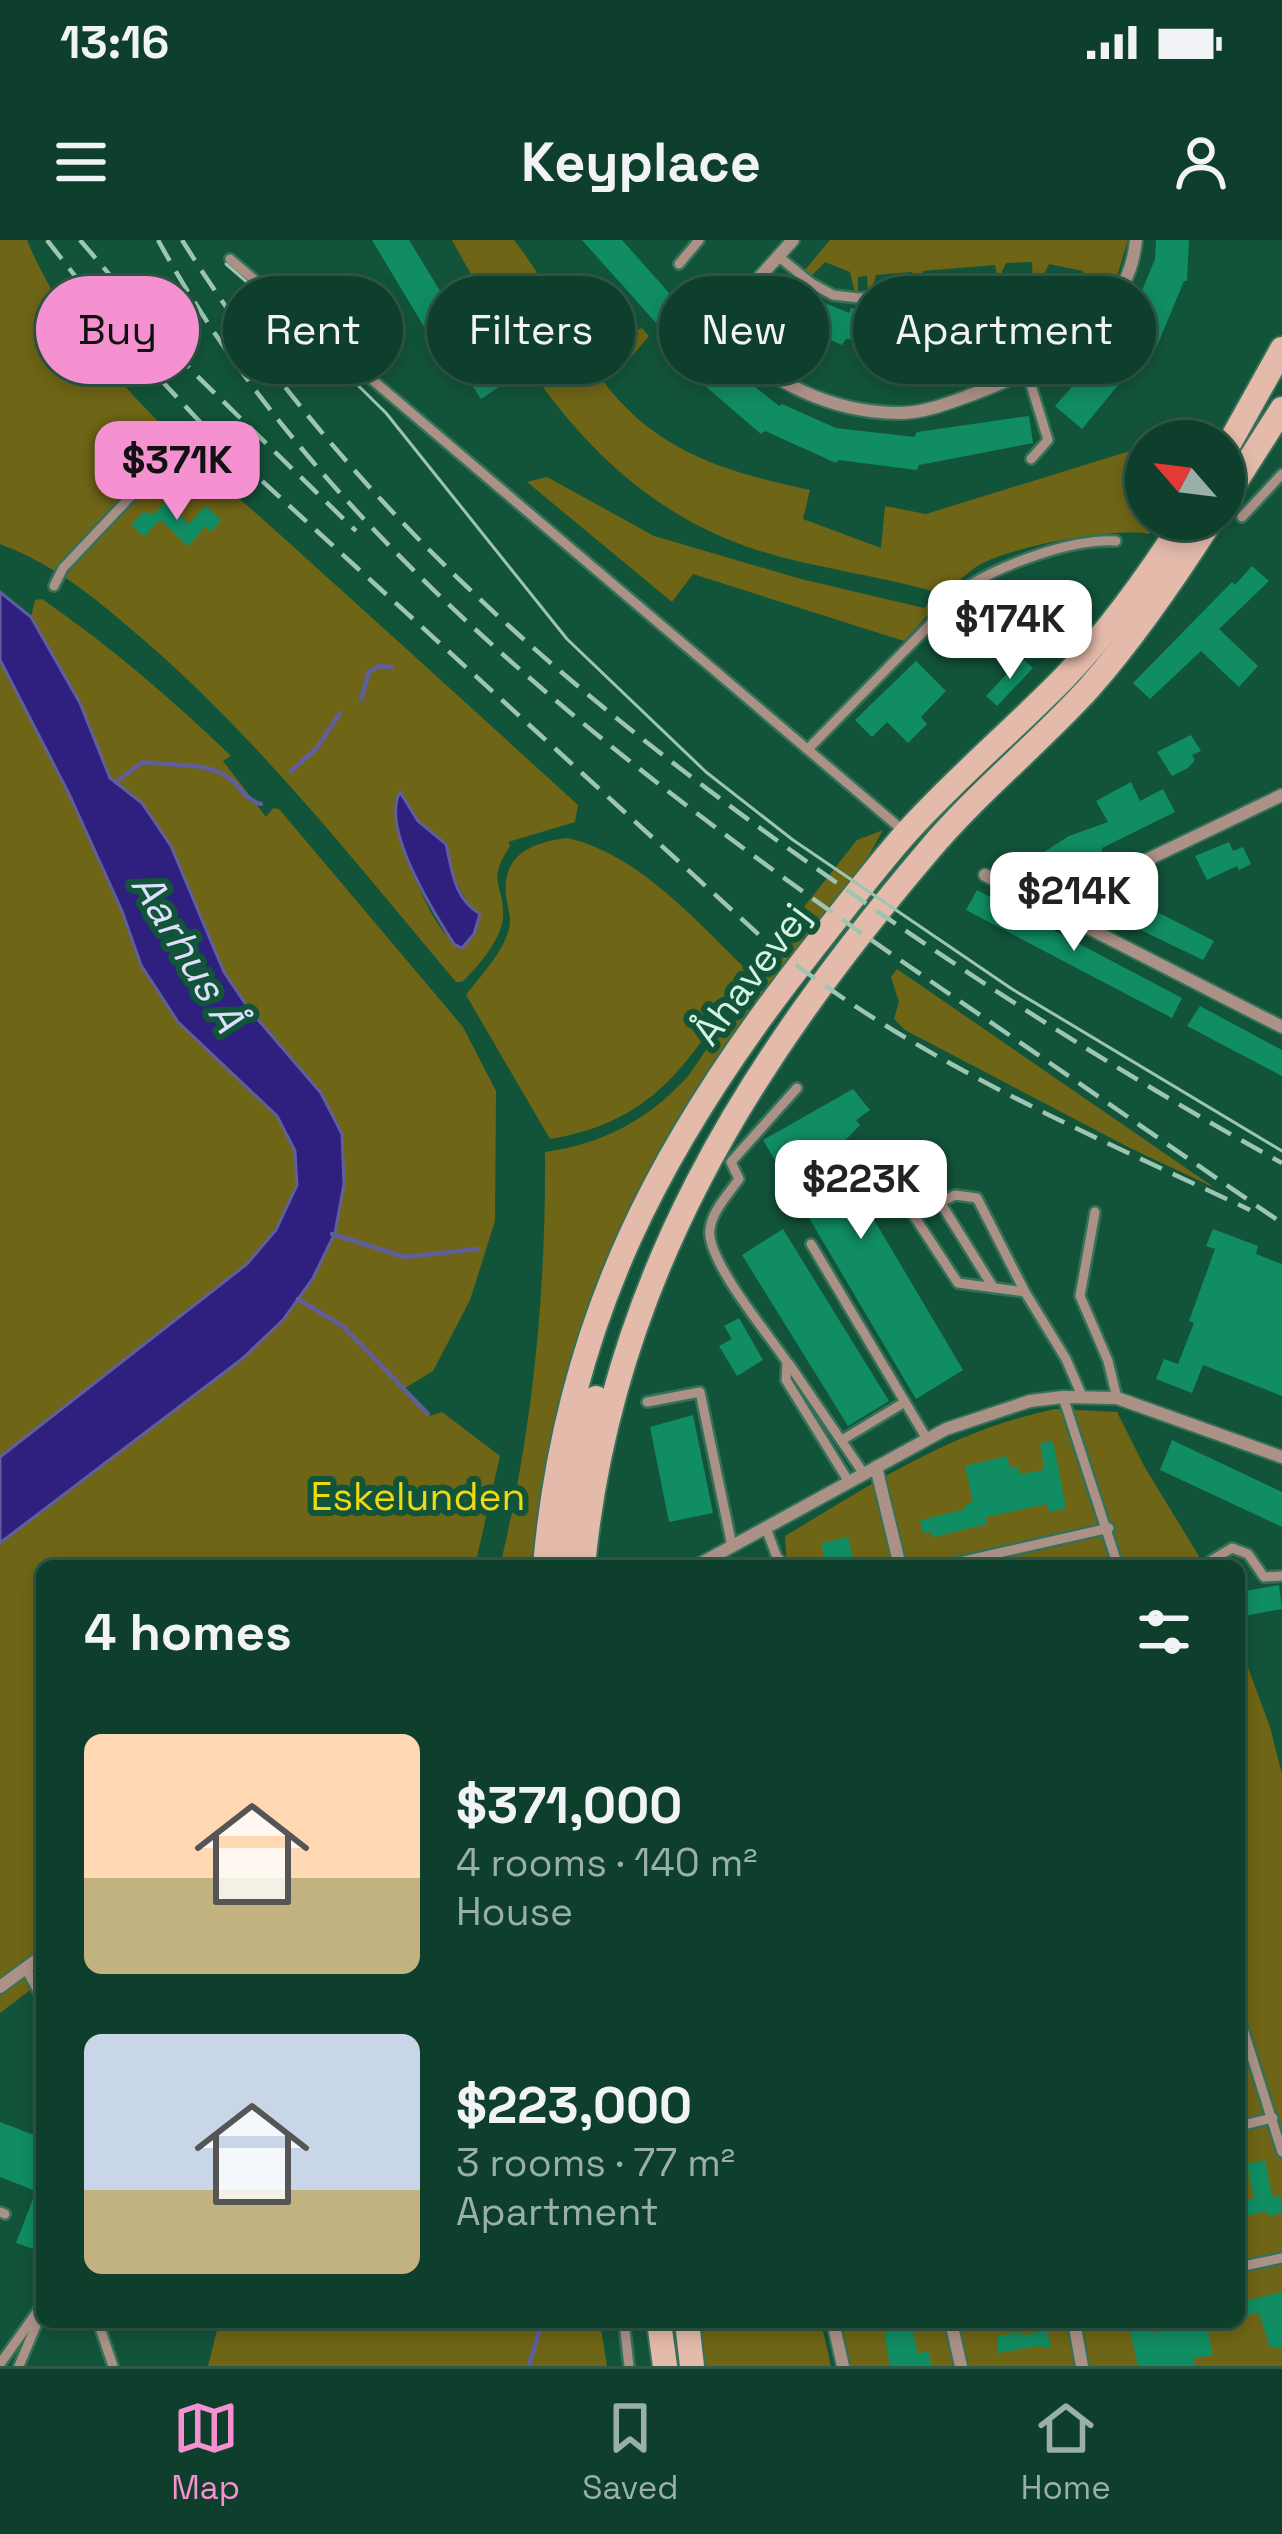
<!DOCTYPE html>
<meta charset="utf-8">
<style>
body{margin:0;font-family:"Space Grotesk",sans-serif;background:#174634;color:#f1f3f6;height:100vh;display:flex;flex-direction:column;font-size:45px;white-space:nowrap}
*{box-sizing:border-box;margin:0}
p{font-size:39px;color:#9bafa9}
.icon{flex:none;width:66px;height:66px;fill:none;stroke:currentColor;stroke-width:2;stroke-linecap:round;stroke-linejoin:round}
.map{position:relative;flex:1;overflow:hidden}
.details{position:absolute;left:36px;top:1320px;width:1209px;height:768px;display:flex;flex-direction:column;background:#0e3f2c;border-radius:18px;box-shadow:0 6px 18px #0003,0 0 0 3px #2e5848}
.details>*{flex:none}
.hud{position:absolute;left:36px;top:36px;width:1212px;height:108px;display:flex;gap:24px}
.needle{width:78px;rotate:298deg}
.fabs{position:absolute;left:1125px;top:180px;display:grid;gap:24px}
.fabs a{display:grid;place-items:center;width:120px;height:120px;border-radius:50%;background:#0e3f2c;box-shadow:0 6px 18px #0003,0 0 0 3px #2e5848;font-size:60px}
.price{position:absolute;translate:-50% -102px;padding:0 27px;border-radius:24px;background:#fff;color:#222;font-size:39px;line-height:78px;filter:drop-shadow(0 3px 6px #0008)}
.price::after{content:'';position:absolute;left:50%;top:72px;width:36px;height:27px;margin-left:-18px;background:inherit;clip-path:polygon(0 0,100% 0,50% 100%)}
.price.current{background:#f590d1;color:#111}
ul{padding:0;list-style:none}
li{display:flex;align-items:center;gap:36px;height:300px;padding:0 48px}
li span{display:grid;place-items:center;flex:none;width:336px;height:240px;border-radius:18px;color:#555}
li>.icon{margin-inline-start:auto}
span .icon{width:144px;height:144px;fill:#fffc;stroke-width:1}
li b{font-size:51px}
h2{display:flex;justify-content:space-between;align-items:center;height:144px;padding:0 48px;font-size:51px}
.pill{padding:0 42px;border-radius:54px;background:#0e3f2c;box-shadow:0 6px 18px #0003,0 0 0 3px #2e5848;font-size:42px;line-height:108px}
.pill.current{background:#f590d1;color:#111}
.status{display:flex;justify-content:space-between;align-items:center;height:84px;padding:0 60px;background:#0e3f2c;direction:ltr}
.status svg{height:33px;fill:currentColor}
header{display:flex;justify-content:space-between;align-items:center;height:156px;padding:0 48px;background:#0e3f2c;font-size:54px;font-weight:700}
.dock{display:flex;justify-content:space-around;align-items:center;height:168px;border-top:3px solid #2e5848;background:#0e3f2c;font-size:33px;color:#9bafa9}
.dock a{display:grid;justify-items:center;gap:6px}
.dock .current{color:#f590d1}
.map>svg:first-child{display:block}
.green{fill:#6f6516;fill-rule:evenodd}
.water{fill:#2f1f7f;stroke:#605f9d;stroke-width:3}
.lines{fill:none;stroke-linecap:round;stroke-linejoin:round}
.stream{stroke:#605f9d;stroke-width:4.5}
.building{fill:#108d62}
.service-casing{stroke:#357158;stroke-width:14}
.minor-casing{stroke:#357158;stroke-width:16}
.secondary-casing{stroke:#357158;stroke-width:28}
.service{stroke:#ac9187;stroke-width:9}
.minor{stroke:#ac9187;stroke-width:12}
.secondary{stroke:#e4baaa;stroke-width:24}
.tram{stroke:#9dc6b2;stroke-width:3}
.rail{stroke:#9dc6b2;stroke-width:4.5;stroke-dasharray:24 12;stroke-linecap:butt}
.labels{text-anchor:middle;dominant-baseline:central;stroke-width:12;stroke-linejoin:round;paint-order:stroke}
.street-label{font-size:39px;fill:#d4f3e2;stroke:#12543a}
.park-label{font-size:39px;fill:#efda12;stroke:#12543a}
.water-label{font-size:42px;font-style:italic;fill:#dee0fb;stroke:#12543a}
</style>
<div class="status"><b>13:16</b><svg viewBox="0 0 49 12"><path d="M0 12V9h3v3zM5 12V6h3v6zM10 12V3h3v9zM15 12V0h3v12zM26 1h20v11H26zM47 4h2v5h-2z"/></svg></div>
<header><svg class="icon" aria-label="menu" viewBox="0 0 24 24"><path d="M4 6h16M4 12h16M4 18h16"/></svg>Keyplace<svg class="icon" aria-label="person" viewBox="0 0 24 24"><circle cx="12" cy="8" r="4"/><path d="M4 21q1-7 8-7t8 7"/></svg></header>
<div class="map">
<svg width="1282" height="2126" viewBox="0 0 1282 2126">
<rect width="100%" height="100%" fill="#12543a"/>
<g class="green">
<path d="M0,0h27c48,120 186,234 281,320 90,81 180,163 270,245l-3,17 -67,20 2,4c-25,38 -5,38 -7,72 -2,22 -26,50 -41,64h-6c-99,-118 -195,-240 -311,-341 -48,-41 -85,-74 -145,-97zM402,553l16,28 28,24 3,23 29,55 -16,25c-35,-18 -63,-109 -67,-147z"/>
<path d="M452,0h62c35,44 56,96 89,141 54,72 124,91 207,109l-7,29 78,29 4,-42 41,8 220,-68v73h13l-10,15c-34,-7 -143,13 -173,33 -26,18 -49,51 -72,74l-211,-67 -21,28 -145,-120 20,-5 107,59 147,43 123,29 15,-15c-58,-17 -121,-24 -179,-42 -155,-49 -234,-176 -308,-311z"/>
<polygon points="830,0 1128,0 1116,40 1098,66 1084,52 1083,31 1049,24 1040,42 1033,41 1032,22 1006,23 998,40 995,25 923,31 921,46 916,46 912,32 876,35 872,51 868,51 867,36 858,37 858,51 855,53 850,32 825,22 810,37 804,31"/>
<polygon points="620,77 635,91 642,88 649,96 617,134 588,101"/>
<path d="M42,359c68,47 130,100 189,157l-8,5 43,56 7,-9 6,1 184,218 33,64 -1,130 -25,79 -37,71 -31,19 28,26 12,-4 58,44 -25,110h-433v415l-42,32v-470l242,-183 41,-40 52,-87 -86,-224 -25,-37 -53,-126 -29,-43 -32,-25 -30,-75 -49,-86 4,-17z"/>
<path d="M0,420c45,76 80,159 116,240 20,43 31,85 62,122 36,42 101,73 116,129 13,43 -21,83 -47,113l-247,193z"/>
<path d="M883,590l-18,32c-109,142 -223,283 -280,455 -27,82 -40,164 -54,249h-31c33,-137 46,-273 45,-414 58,-8 105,-33 144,-77l111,-163 57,-72z"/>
<path d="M567,598c72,16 130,84 181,133 -56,85 -88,150 -198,168l-84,-144c15,-20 35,-40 42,-63 5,-13 -1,-25 -2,-38 -4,-40 28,-52 61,-56z"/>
<polygon points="897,729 1215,948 1130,908 905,790 894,779 899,762 891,737"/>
<path d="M1055,1169l62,3 27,54 61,100h-418l-2,-30c91,-54 165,-105 270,-127z"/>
<polygon points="1239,1403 1270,1487 1282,1534 1282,2126 850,2126 841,2082 1239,2082"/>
<polygon points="219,2082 600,2082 607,2126 208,2126"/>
<polygon points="698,2082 821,2082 831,2126 706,2126"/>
</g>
<g class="water">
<polygon points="0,352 31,377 80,463 110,538 142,563 171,606 224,732 249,769 321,853 342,894 344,944 335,993 313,1038 283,1080 242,1119 0,1303 0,1217 247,1024 276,990 297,945 295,911 277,876 178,782 141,725 122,671 69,554 0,420"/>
<path d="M400,552l18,29 28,23c6,26 8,55 34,70l-6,20 -12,14 -8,-4c-20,-31 -74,-116 -54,-152z"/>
</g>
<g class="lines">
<g class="stream">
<polyline points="361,459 369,432 379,426 392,427"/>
<polyline points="291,531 317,508 340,473"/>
<path d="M116,542l27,-20c25,4 56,0 80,12 16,8 21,26 38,30"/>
<polyline points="332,994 405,1017 478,1009"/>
<polyline points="298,1059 344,1087 428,1174"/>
<polyline points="529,2126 542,2082"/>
</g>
</g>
<g class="building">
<polygon points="372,0 409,0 487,128 490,126 502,145 481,159 464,133 462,135 456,126 450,130"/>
<polygon points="582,0 622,0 678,63 656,83"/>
<polygon points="1156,0 1189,0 1187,41 1184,41 1157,106 1152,104 1082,189 1055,166 1129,82 1155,19"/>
<polygon points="789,48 849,73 851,68 910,72 911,62 918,62 977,66 982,56 1051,60 1048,92 982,89 979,99 915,94 911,104 846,99 842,105 776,76"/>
<polygon points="718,117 779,166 782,164 836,188 914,197 917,192 1029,176 1033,203 919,225 917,230 838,220 836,223 765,191 761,194 697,139"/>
<polygon points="165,262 189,284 206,266 221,280 211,292 205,287 188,306 160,280 144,297 131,285 143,272 154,274"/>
<polygon points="1252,326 1269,341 1219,389 1258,426 1239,447 1201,411 1150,459 1133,443 1232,342 1235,345"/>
<polygon points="1022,418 1033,428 997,466 986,456"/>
<polygon points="916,421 946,451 921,477 927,484 908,503 887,482 872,497 855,480"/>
<polygon points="1191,495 1201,511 1192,515 1195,520 1188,528 1172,536 1157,512"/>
<polygon points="1131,542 1140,561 1163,549 1175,572 1102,608 1102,614 1094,619 1092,616 1064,627 1047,641 1042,634 1033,640 1030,635 1016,639 1007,624 1022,614 1025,618 1033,613 1036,617 1069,596 1108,582 1096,561"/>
<polygon points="1229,602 1233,611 1243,607 1251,624 1239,630 1237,626 1207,640 1195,616"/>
<polygon points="977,650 1182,758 1172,778 966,670"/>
<polygon points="1114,650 1214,701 1203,720 1103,672"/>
<polygon points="1200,766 1282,810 1282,836 1187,786"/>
<polygon points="853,849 870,870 856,880 860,885 834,912 963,1130 916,1159 763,900"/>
<polygon points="783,989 889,1161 848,1186 742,1015"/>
<polygon points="1213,989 1258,1006 1256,1014 1282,1024 1282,1156 1203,1125 1192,1153 1156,1139 1164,1119 1178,1124 1194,1083 1189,1081 1215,1009 1206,1006"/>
<polygon points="739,1078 763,1120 737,1136 719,1106 732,1099 724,1086"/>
<polygon points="693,1175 713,1273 669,1282 650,1187"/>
<polygon points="1172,1200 1282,1252 1282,1287 1160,1230"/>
<polygon points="1053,1201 1066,1268 1049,1272 1047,1264 986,1277 987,1284 947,1294 932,1297 931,1292 923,1293 920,1280 966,1269 965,1264 973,1262 965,1226 1007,1216 1010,1228 1018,1226 1019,1234 1044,1230 1040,1203"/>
<polygon points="848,1297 855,1326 826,1326 821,1303"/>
<polygon points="1279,1345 1282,1369 1239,1377 1239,1352"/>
<polygon points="0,1882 42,1898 42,2012 16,2003 36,1951 0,1937"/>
<polygon points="1265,1920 1272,1957 1280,1955 1282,1973 1268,1976 1268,1971 1239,1977 1239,1962 1254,1959 1247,1924"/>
<polygon points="1282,2052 1282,2107 1270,2108 1259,2073 1248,2075 1244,2061"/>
<polygon points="1206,2082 1213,2115 1194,2118 1195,2126 1138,2126 1130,2091 1148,2087 1152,2093"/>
<polygon points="908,2089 913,2091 918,2114 928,2111 932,2126 890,2126 884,2093"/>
<polygon points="1047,2090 1051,2108 1037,2106 998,2113 997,2096 1021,2092 1022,2096"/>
</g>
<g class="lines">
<g class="service-casing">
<g id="service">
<polyline points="778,16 811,43 833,55 859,58 1001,45 1080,55"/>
<polyline points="230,19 906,593"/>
<polyline points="679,24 699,0"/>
<polyline points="1027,132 1048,200 1031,219"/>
<polyline points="1242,277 1282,234"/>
<polyline points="54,346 63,328 134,253"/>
<path d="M809,508l159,-162c38,-23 104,-47 148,-45"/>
<path d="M797,848l-66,74 8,17c-10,14 -27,32 -29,50 -5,30 59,106 77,133l-1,18 63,102"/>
<polyline points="940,962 993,1047"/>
<polyline points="1095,972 1080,1056 1108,1121 1117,1158"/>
<polyline points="811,1004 927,1199"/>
<polyline points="1025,1052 958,1043 914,976 955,955 977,958 1025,1052 1066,1119 1082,1156"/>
<polyline points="789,1124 864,1234"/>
<polyline points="1063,1157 1118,1326"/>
<polyline points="647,1162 700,1152 732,1306"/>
<polyline points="842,1200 905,1162"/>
<polyline points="766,1288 778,1320 771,1326"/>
<polyline points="1212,1320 1232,1308 1248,1314 1264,1337 1282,1336"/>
<polyline points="942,1326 1109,1288"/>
<polyline points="25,1727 42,1758"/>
<polyline points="1239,1776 1282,1912"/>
<polyline points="1239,1886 1273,1878"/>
<polyline points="0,1972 5,1974"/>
<polyline points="1239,2027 1282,2018"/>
<polyline points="98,2082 113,2126"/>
<polyline points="624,2082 629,2126"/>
<polyline points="0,2124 42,2065"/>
<polyline points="19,2126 40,2076"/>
</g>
</g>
<g class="minor-casing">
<g id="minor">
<path d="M793,0l-64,71 -3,15c33,57 111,87 174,87 24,0 49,-10 71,-18 72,-26 157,-71 165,-155"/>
<polyline points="985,635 1282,787"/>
<polyline points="1063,672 1086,649 1282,555"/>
<polyline points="876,1227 900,1326"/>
<polyline points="778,1320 779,1326"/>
<polyline points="696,1326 946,1189 1030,1161 1063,1157 1117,1158 1282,1217"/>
<polyline points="0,1747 42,1716"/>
<polyline points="833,2082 843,2126"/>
<polyline points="951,2082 961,2126"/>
<polyline points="1074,2082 1082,2126"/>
</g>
</g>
<g class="secondary-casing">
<g id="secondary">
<polyline points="1224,213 1282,109"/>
<polyline points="1224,260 1282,169"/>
<path d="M545,1326c21,-245 116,-425 266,-615 32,-40 63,-82 97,-120 49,-54 105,-101 156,-153 45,-47 86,-104 121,-159"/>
<polyline points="564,1326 574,1237 596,1158"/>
<path d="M583,1326c27,-284 165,-503 346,-716 49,-58 109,-106 160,-162 45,-51 86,-111 123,-169"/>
<polyline points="659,2082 665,2126"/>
<polyline points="687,2082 692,2126"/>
</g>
</g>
<use href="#service" class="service"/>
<use href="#minor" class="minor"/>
<use href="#secondary" class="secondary"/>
<polyline class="tram" points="226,24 301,89 386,173 567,399 706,532 793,600 1012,749 1282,911"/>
<g class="rail">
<path d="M47,0l85,109 83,89 553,505c146,117 315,188 482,267"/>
<polyline points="80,0 192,131 356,291"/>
<path d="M158,0c170,312 500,554 787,751 113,77 224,155 337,232"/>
<path d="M182,0c170,272 395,461 655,643 143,101 291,195 445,280"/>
</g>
</g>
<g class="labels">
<g class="street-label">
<text transform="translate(751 734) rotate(-53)">Åhavevej</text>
</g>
<g class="park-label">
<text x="418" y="1256">Eskelunden</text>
</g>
<g class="water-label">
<text transform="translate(188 712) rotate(59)">Aarhus Å</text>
</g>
</g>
</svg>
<div class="fabs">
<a><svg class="needle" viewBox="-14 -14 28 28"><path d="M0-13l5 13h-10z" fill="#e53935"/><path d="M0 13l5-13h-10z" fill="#9bafa9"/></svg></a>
</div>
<b class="price current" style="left:177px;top:283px">$371K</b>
<b class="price" style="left:1010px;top:442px">$174K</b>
<b class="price" style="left:1074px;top:714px">$214K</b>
<b class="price" style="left:861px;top:1002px">$223K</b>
<div class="hud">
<a class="pill current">Buy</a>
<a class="pill">Rent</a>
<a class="pill">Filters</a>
<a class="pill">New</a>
<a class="pill">Apartment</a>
</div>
<section class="details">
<h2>4 homes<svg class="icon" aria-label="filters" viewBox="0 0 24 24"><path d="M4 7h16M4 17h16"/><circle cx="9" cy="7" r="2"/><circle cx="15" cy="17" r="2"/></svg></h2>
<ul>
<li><span style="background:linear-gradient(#ffd9b3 60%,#c2b280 0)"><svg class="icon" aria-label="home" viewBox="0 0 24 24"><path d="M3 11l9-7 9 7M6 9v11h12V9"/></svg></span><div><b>$371,000</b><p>4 rooms · 140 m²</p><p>House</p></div></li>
<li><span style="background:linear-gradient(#c9d6e8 65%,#c2b280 0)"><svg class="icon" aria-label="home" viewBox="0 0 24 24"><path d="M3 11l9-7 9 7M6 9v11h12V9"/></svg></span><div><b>$223,000</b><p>3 rooms · 77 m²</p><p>Apartment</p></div></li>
</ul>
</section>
</div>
<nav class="dock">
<a class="current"><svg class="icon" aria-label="map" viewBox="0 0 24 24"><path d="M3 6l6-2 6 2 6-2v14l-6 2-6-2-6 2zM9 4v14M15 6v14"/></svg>Map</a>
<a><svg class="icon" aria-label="saved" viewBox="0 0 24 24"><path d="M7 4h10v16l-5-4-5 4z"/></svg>Saved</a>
<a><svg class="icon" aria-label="home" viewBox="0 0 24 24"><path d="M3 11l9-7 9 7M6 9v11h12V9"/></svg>Home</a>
</nav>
